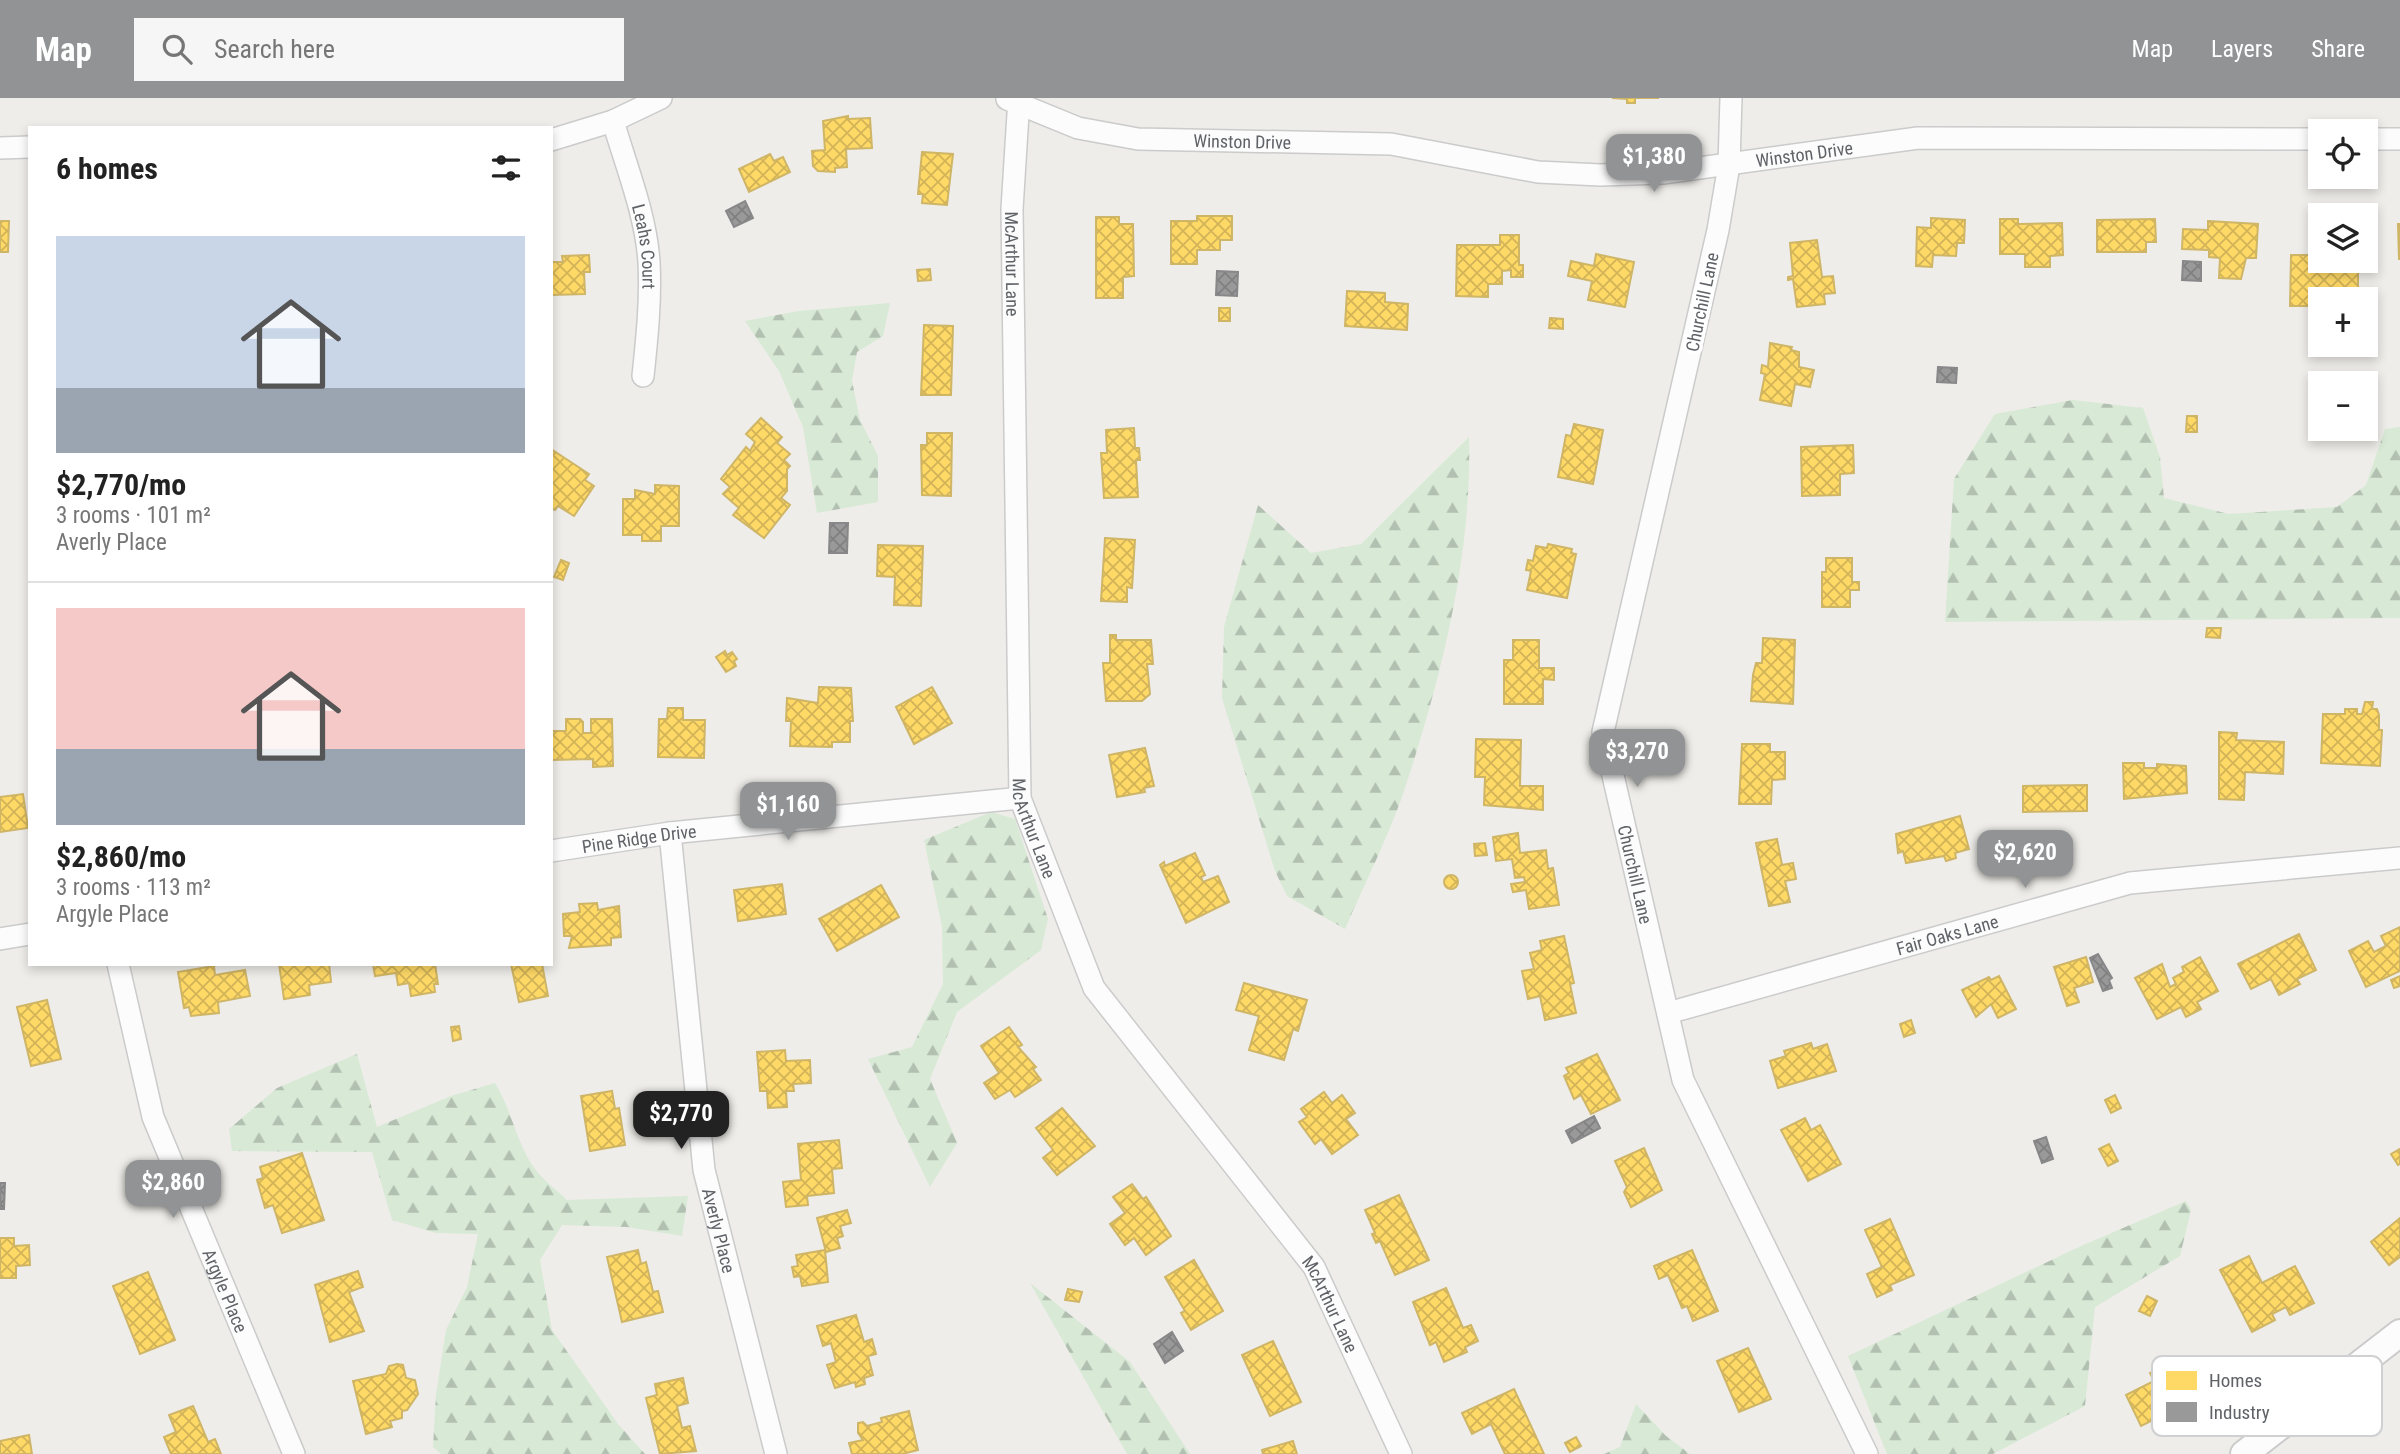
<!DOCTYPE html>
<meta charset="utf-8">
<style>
body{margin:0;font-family:"Roboto Condensed",sans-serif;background:#f6f6f6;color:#222;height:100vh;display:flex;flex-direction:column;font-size:26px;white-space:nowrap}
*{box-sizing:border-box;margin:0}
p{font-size:23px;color:#767676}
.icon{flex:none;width:38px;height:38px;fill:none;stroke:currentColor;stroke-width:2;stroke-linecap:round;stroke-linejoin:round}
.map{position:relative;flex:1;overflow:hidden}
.panel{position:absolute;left:28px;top:28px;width:525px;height:840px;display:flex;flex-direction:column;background:#fff;border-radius:0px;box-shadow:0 4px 10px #0003}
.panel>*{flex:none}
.tools{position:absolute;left:2308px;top:21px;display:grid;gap:14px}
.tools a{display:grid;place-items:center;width:70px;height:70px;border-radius:0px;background:#fff;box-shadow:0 4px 10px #0003;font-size:35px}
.price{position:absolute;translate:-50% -60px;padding:0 16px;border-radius:14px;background:#919394;color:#fff;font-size:23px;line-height:46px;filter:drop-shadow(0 2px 4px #0008)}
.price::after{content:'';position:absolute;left:50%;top:42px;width:21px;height:16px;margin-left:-10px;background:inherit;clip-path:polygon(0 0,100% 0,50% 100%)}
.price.current{background:#222;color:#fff}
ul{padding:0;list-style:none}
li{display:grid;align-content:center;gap:14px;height:371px;padding:0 28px}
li+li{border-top:2px solid #e0e0e0}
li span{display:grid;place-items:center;height:217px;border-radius:0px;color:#555}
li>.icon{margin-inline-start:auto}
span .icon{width:126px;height:126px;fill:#fffc;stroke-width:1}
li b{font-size:30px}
h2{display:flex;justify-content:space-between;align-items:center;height:84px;padding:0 28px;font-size:30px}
header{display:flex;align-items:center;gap:42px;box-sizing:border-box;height:98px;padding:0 35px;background:#919394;color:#fff}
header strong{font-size:33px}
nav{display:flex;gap:38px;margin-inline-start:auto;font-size:24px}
.search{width:490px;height:63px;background:#f6f6f6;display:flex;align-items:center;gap:18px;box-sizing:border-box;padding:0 24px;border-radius:0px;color:#767676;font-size:26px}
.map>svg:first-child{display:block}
.forest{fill:url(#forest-firs)}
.homes{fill:url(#homes-cross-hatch);stroke:#cfb566;stroke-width:2}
.industry{fill:url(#industry-cross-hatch);stroke:#88888a;stroke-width:2}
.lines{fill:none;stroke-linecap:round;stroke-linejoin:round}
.minor-casing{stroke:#cbcbcb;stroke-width:24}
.tertiary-casing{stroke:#cbcbcb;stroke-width:30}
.minor{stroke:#fcfcfc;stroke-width:21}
.tertiary{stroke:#fcfcfc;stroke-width:26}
.labels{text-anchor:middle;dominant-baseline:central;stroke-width:7;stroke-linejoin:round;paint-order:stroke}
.street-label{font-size:18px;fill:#5f6267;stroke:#fff}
.key{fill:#fff;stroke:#cfd0d1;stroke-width:2}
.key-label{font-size:19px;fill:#5f6267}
</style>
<header>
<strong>Map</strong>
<div class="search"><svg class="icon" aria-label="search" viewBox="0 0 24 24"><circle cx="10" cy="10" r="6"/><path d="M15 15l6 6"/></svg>Search here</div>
<nav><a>Map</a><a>Layers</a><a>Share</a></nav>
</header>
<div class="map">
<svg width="2400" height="1356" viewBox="0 0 2400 1356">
<defs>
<pattern id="forest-firs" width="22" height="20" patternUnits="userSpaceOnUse" patternTransform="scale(1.75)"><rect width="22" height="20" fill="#d8e9d6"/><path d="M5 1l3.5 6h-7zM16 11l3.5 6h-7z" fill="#b2c0b1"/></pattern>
<pattern id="homes-cross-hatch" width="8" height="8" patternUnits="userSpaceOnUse" patternTransform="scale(1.75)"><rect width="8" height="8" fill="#ffd966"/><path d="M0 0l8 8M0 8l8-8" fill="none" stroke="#d2b358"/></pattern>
<pattern id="industry-cross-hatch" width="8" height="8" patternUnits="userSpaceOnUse" patternTransform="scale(1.75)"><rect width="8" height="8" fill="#999"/><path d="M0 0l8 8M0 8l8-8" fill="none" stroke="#808081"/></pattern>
</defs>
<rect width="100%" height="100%" fill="#eeede9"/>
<g class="forest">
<polygon points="890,205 883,238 857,254 852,283 860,322 878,358 878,404 817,415 803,329 779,273 745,223 799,213"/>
<polygon points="2073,302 2143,310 2160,359 2164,400 2229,416 2337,409 2366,387 2385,331 2400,329 2400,520 1945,524 1954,381 1995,316"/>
<path d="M1469,339c3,116 -26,234 -62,345 -16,50 -41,98 -62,147l-58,-33 -12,-25 -53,-173 2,-71 34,-122 53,48 50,-9z"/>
<polygon points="991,714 1015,721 1048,821 1041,852 957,914 930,981 957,1045 930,1089 868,961 912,949 943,886 942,829 924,742"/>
<path d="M357,956l20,73 74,-31 44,-13c17,27 21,60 40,86 8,11 22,21 32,31l121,-4 -6,40 -55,-9 -65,-2 -22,35 12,70 66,94 27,30h-204l-8,-7 3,-53 10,-64 21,-43 11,-53 -42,-1 -44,-13 -20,-68 -140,-1 -3,-22 48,-41z"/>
<polygon points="2186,1103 2191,1112 2180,1158 2095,1209 2085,1308 1993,1356 1887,1356 1848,1258 2081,1148"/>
<polygon points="1030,1185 1130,1264 1190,1356 1127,1356"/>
<polygon points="1636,1306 1666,1338 1690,1356 1604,1356 1620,1349"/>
</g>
<g class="homes">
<polygon points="1612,0 1659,0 1635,0 1635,5 1627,5 1627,1"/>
<polygon points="848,18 848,21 870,20 872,50 846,51 847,69 835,70 835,74 818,73 813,68 812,53 825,52 823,23"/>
<polygon points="922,54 953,56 947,107 922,105 923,96 918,96"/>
<polygon points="770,56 774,63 783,59 790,74 749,94 739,71"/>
<polygon points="1197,118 1232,118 1232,142 1220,142 1220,152 1197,152 1197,166 1171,166 1171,123 1197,123"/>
<polygon points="1096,119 1119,119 1119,126 1133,126 1134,178 1123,179 1123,200 1096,200"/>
<polygon points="1931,120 1965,122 1964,145 1957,145 1956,158 1933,157 1932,169 1916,168 1917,129 1931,130"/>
<polygon points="2000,121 2018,121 2018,126 2062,125 2063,157 2050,158 2050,169 2025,169 2025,156 2000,156"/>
<polygon points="2155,121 2156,144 2146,144 2146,154 2097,154 2097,122"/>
<polygon points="0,123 9,123 8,154 0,154"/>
<polygon points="2208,123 2258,126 2256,160 2246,160 2241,181 2219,180 2220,160 2209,159 2209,152 2182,151 2183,131 2208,132"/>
<polygon points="2398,126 2400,126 2400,161 2399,161"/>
<polygon points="1500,137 1519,137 1519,167 1523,167 1523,179 1511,179 1511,172 1502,173 1502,186 1488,186 1488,199 1456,198 1457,147 1500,147"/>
<polygon points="1817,142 1822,179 1833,178 1835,195 1824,196 1825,206 1797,209 1793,181 1788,182 1788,179 1793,178 1790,145"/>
<polygon points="1596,156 1634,164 1625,209 1588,202 1592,183 1568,178 1571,163 1594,168"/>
<polygon points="589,157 590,174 584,174 585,196 551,197 551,164 563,164 562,158"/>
<polygon points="2291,157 2320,157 2320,163 2352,163 2352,173 2358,173 2358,201 2320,201 2320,208 2290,208"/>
<polygon points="930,171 931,182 918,183 917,172"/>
<polygon points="1347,193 1385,195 1385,204 1408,206 1407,232 1345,228"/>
<rect x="1219" y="210" width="11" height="13"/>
<polygon points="1550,220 1563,221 1563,231 1549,230"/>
<polygon points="924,227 953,228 951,297 921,297"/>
<polygon points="1770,245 1792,249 1791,252 1799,254 1799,269 1814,272 1810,289 1795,286 1791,308 1760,302 1765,276 1761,275 1762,267 1768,269"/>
<polygon points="2187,318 2197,318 2197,334 2186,334"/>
<polygon points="761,320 782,339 777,345 790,356 784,362 790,368 787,371 787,393 781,400 790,407 764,440 733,417 739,410 723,396 730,389 721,381 746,349 750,353 755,344 746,336"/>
<polygon points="1574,326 1603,332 1593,386 1558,379 1566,337 1571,338"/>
<polygon points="1134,330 1135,350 1139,350 1140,362 1136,362 1138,399 1104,400 1101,355 1107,355 1106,332"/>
<polygon points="927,335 952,335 951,398 922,397 921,347 927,347"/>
<polygon points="1853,347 1854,375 1840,376 1840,397 1802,398 1801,349"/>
<polygon points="551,351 589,376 585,382 594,388 574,418 558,408 555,412 551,410"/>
<polygon points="655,387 679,388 679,428 661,428 661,443 642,443 642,437 623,437 623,401 635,401 635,392 655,396"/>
<polygon points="1105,440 1135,442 1132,490 1127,489 1127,504 1101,503"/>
<polygon points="1548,446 1572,451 1571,455 1576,456 1567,500 1527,492 1531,473 1526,472 1528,462 1533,463 1536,448 1547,450"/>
<polygon points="878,447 923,448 921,508 894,507 895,479 877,478"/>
<polygon points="1826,460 1852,460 1852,484 1859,484 1859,492 1850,492 1850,509 1822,509 1822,474 1826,474"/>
<polygon points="561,462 569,465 563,482 554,479"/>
<polygon points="2207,530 2221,530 2220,540 2206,539"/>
<polygon points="1110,537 1116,537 1116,542 1151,542 1153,566 1147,566 1150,596 1142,603 1106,603 1103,565 1110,565"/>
<polygon points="1763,540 1795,542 1793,606 1751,603 1753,577 1756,565 1762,565"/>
<polygon points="1513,542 1539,542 1539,570 1554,570 1554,582 1543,581 1543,606 1504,606 1504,562 1513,562"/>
<polygon points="725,553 727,557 732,554 737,561 734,563 736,568 726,574 716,559"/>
<polygon points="819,589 851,590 853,623 850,623 850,644 832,644 832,649 790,648 791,623 786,623 787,600 818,605"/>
<polygon points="932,589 952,625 914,646 896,609"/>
<polygon points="2365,604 2373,604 2372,611 2377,611 2379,617 2379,632 2382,632 2380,668 2321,665 2323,616 2345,616 2345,611 2357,611 2357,616 2362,616"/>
<polygon points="668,610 683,610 683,622 705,622 704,660 658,659 659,621 667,621"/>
<polygon points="566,621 580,621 583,624 583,635 591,635 591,621 612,621 613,668 593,669 593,661 551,662 551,633 566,633"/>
<polygon points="2219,634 2237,635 2236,642 2284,644 2283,676 2245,674 2244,702 2219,701"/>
<polygon points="1476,641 1521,642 1520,688 1543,688 1543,712 1484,707 1485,679 1475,679"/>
<polygon points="1742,646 1770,646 1770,654 1785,654 1785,681 1772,682 1771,706 1739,706"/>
<polygon points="1145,650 1154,688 1144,690 1145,694 1117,699 1109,657"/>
<polygon points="2123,665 2144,665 2144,670 2157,670 2157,666 2186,668 2187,695 2124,701"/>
<polygon points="2087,687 2087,713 2023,714 2023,688"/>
<polygon points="23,696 28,730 0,734 0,699"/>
<polygon points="1960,718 1969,751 1955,755 1956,760 1946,763 1944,758 1906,765 1903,753 1898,755 1896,736"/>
<polygon points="1518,735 1520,755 1546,752 1548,771 1553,770 1559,807 1529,811 1526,792 1513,794 1511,786 1525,784 1524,779 1515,780 1512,761 1496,763 1493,739"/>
<polygon points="1777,741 1782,767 1793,765 1796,781 1785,783 1790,804 1769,808 1756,745"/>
<polygon points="1485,745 1487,757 1475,758 1474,746"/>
<polygon points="1195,755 1205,777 1201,779 1203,784 1218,778 1229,804 1186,825 1160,767 1164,764 1165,768"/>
<circle cx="1451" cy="784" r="7"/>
<polygon points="782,786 786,816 738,823 734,792"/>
<polygon points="881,787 899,819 837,853 819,821"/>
<polygon points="597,805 598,812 619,808 621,839 611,840 611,847 569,850 572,838 564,838 563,816 580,814 579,806"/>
<polygon points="2400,829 2400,873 2366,889 2349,853 2368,843 2374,854 2386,848 2381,838"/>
<polygon points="2299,836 2316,872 2297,881 2300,886 2279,897 2271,881 2251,891 2238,866"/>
<polygon points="1564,838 1574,885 1570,886 1576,915 1545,922 1540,898 1528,901 1522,873 1534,871 1530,855 1542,852 1540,843"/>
<polygon points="2086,859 2093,884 2074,890 2079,904 2067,908 2054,869"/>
<polygon points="2200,859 2218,893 2197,904 2201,911 2186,919 2181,909 2157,921 2135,880 2162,866 2170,889 2176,886 2173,880 2184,874 2182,869"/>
<polygon points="279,866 329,866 331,884 309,887 310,897 284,901"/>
<polygon points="373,866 435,866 438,886 434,886 435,894 411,898 409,885 398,887 396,875 375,878"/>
<polygon points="511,866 542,866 548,898 519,904"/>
<polygon points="214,868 215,877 245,872 250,898 218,904 219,915 191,918 189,909 184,910 178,874"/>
<polygon points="1999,878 2016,911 1998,920 1991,906 1976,919 1962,892 1989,879 1991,882"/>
<polygon points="2400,878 2400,888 2394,890 2391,882"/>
<polygon points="1244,885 1307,902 1298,933 1293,931 1284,962 1249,952 1259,918 1236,912"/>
<polygon points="47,902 61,961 31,968 17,909"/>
<polygon points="1911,922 1915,935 1904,939 1900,926"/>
<polygon points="459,928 461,941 453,943 451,929"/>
<polygon points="1009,929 1022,947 1018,949 1036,969 1033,971 1041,982 1015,999 1010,992 995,1001 984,985 999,975 981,948"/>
<polygon points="1811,945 1813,951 1827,946 1836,973 1778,990 1770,963 1786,958 1784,953"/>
<polygon points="785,952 786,963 810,962 811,985 793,986 794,993 786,993 787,1009 768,1010 767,993 760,993 757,954"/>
<polygon points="1597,956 1620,1002 1591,1016 1581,997 1574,1001 1564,978 1569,975 1566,970"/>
<polygon points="612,993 615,1011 619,1010 625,1047 590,1053 581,998"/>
<polygon points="1324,994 1332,1005 1342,997 1355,1015 1346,1021 1358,1037 1332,1056 1321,1041 1315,1046 1299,1024 1307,1019 1301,1011"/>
<polygon points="2115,997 2121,1010 2111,1015 2105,1002"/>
<polygon points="1062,1010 1095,1048 1057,1077 1043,1060 1053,1052 1036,1030"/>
<polygon points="1805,1020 1811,1032 1820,1027 1841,1066 1808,1083 1781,1032"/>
<polygon points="839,1042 842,1070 832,1071 834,1095 807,1098 808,1107 786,1109 783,1084 801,1082 798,1046"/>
<polygon points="2109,1046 2118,1063 2108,1068 2099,1051"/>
<polygon points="1644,1050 1662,1092 1631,1109 1624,1094 1627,1089 1615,1063"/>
<polygon points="2400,1051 2400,1066 2398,1067 2391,1056"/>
<polygon points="302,1055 324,1122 282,1135 273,1107 265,1110 257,1082 263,1080 260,1069"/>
<polygon points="1132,1086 1143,1101 1146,1099 1171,1138 1146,1157 1134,1140 1125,1147 1110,1126 1125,1115 1113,1099"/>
<polygon points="1399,1097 1429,1162 1395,1177 1380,1143 1376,1145 1372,1136 1375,1135 1365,1112"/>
<polygon points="847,1112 851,1125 840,1128 843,1138 837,1140 840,1150 826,1154 817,1120"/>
<polygon points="2400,1120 2400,1159 2389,1167 2371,1144"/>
<polygon points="1890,1121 1914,1177 1890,1187 1892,1192 1877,1199 1867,1176 1882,1169 1865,1132"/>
<polygon points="0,1140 14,1140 14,1148 29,1147 30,1167 16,1168 16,1180 0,1180"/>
<polygon points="638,1152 641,1166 646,1164 653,1194 658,1193 663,1214 622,1224 607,1159"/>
<polygon points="825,1152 828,1184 802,1188 800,1178 794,1179 792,1169 798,1168 796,1157"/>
<polygon points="1692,1152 1718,1213 1693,1223 1687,1208 1682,1210 1668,1177 1659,1181 1654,1168"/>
<polygon points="2249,1158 2262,1185 2295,1168 2314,1205 2290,1217 2286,1209 2272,1216 2275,1222 2252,1234 2220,1172"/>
<polygon points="1194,1162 1223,1213 1191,1232 1181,1215 1185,1213 1165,1179"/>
<polygon points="358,1173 363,1189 349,1194 364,1233 330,1244 315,1187"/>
<polygon points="148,1174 175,1242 140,1256 113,1188"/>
<polygon points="1446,1190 1463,1230 1471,1227 1478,1243 1465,1249 1467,1254 1444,1264 1436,1244 1430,1247 1413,1204"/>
<polygon points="1068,1191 1082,1194 1079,1204 1065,1202"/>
<polygon points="2147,1198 2157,1203 2150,1218 2139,1213"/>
<polygon points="856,1217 864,1244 872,1241 876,1256 868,1258 873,1277 864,1280 865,1286 856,1289 855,1284 835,1290 827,1267 836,1264 831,1245 823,1248 817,1228"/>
<polygon points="1273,1243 1301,1304 1270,1318 1242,1257"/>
<polygon points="1748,1250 1771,1301 1739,1314 1717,1263"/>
<polygon points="397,1266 403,1267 406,1280 415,1282 418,1296 407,1312 402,1313 402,1320 390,1323 392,1329 366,1336 353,1283 386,1276 389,1268"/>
<polygon points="2165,1268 2169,1274 2181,1268 2194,1294 2181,1301 2184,1307 2141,1328 2126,1297 2154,1283 2150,1275"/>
<polygon points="683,1280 688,1305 677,1308 682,1330 690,1328 696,1353 660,1356 646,1300 657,1297 655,1286"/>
<polygon points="1514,1291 1544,1356 1505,1356 1491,1326 1472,1336 1462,1315"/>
<polygon points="193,1308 208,1344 215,1341 221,1356 171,1356 164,1339 176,1334 169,1317"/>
<polygon points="909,1313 918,1352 902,1356 852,1356 849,1345 863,1342 858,1335 858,1325 863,1324 867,1328 882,1324 881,1320"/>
<polygon points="29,1337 32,1356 0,1356 0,1343"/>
<polygon points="1576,1339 1581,1348 1570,1354 1565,1345"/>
<polygon points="1293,1343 1297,1356 1263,1356 1262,1352"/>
</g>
<g class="industry">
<polygon points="745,103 753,120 734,129 726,113"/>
<polygon points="2183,163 2201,164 2201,183 2182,182"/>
<polygon points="1217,173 1238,174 1237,198 1216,197"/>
<polygon points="1938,269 1957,270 1956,285 1937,284"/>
<polygon points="830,425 848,425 847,455 829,455"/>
<polygon points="2098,856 2112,880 2109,882 2112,890 2103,893 2090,860"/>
<polygon points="1594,1018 1600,1030 1572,1045 1566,1033"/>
<polygon points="2046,1039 2053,1061 2042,1065 2034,1043"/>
<polygon points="0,1085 5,1085 4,1111 0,1111"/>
<polygon points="1172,1234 1183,1253 1165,1265 1154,1246"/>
</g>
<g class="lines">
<g class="minor-casing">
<g id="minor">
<path id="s1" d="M1019,0l-7,111 8,589 74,190 220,279 87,187"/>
<path id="s2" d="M1731,0l-2,67 -11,65 -115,502 80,348 184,374"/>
<path id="s3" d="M1007,1l71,29 60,11 253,5 147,28 62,3 63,-2 255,-35 402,1"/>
<path id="s4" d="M613,23c13,45 33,94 36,141 2,38 -2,76 -6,114"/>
<polyline points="2366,41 2400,41"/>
<polyline points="551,42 613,23 661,0"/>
<polyline points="0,50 30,49"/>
<path id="s5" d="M670,735l34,337 72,284"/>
<path id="s6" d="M551,753l119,-18 350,-35"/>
<polyline points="0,841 30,836"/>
<path id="s7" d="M118,866l35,153 141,337"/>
<path id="s8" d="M1668,915l462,-130 270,-25"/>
</g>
</g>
<g class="tertiary-casing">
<polyline id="tertiary" points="2244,1356 2400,1235"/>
</g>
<use href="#minor" class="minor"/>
<use href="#tertiary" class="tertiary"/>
</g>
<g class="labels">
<g class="street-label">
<text stroke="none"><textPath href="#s3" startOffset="242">Winston Drive</textPath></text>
<text stroke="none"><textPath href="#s3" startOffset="808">Winston Drive</textPath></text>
<text stroke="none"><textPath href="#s4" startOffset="130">Leahs Court</textPath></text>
<text stroke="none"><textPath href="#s1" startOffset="166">McArthur Lane</textPath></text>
<text transform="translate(1702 204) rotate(-78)">Churchill Lane</text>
<text stroke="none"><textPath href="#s1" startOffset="733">McArthur Lane</textPath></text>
<text stroke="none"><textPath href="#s6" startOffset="89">Pine Ridge Drive</textPath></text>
<text stroke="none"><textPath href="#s2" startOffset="794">Churchill Lane</textPath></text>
<text stroke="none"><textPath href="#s8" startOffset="290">Fair Oaks Lane</textPath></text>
<text stroke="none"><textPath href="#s5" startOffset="401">Averly Place</textPath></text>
<text stroke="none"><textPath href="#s7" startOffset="345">Argyle Place</textPath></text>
<text stroke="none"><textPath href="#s1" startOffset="1300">McArthur Lane</textPath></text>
</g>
</g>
<rect x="2152" y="1258" width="230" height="80" rx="10" class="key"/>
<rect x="2166" y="1273" width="31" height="19" fill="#ffd966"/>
<rect x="2166" y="1304" width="31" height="20" fill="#999"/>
<g class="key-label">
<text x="2209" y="1289">Homes</text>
<text x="2209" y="1321">Industry</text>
</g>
</svg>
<div class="tools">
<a><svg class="icon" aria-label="locate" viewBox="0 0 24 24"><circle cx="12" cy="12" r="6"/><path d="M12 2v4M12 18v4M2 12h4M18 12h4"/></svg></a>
<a><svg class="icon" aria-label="layers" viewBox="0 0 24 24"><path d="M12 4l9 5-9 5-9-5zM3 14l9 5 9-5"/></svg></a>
<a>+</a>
<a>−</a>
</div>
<b class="price" style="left:1654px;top:96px">$1,380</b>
<b class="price" style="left:1637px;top:691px">$3,270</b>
<b class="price" style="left:788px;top:744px">$1,160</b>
<b class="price" style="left:2025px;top:792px">$2,620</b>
<b class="price current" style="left:681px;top:1053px">$2,770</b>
<b class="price" style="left:173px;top:1122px">$2,860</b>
<section class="panel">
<h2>6 homes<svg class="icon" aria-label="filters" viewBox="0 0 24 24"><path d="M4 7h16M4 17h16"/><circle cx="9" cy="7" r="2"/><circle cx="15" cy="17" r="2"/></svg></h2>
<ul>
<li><span style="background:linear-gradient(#c9d6e8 70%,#9aa5b1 0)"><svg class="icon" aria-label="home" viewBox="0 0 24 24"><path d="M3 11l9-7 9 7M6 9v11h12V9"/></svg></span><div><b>$2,770/mo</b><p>3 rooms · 101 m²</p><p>Averly Place</p></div></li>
<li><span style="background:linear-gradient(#f6c9c9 65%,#9aa5b1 0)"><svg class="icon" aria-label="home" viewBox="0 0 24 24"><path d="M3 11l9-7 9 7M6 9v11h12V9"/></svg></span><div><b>$2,860/mo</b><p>3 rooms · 113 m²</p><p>Argyle Place</p></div></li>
</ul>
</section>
</div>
